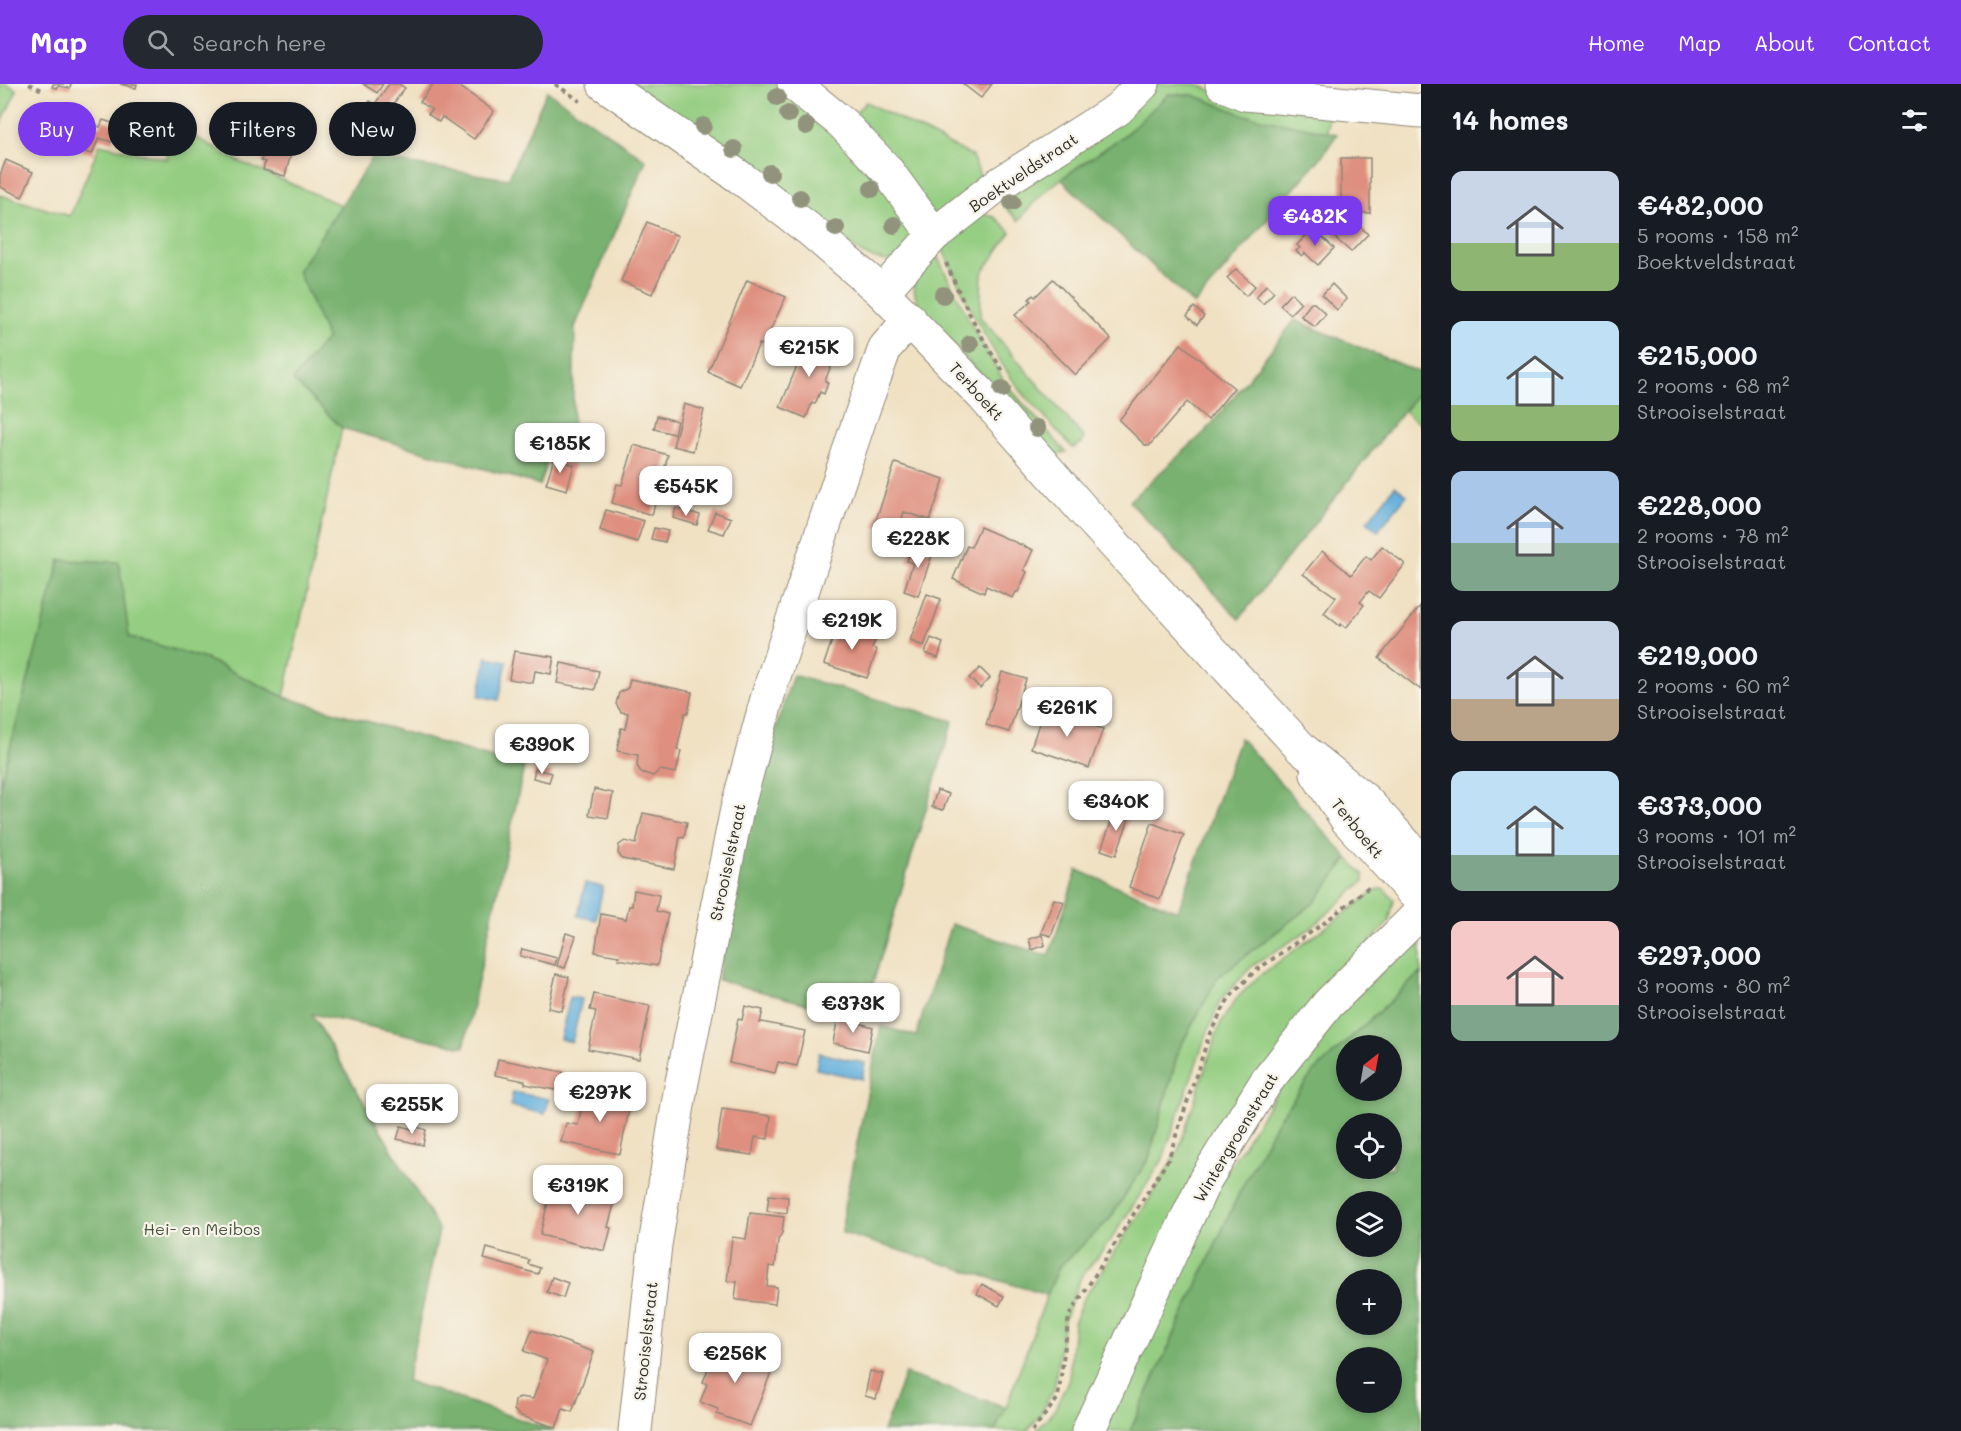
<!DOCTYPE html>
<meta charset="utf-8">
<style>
body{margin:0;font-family:Mali,sans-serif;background:#242831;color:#f1f3f6;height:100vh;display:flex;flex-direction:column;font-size:22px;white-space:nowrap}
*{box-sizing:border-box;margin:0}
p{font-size:20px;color:#9ea1a6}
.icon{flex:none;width:33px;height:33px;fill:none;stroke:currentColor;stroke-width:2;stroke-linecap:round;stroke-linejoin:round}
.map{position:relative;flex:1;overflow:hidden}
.sheet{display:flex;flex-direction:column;background:#171b24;width:540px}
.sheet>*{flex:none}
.hud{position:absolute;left:18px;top:18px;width:570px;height:54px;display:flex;gap:12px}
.needle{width:39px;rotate:31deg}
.tools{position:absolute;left:1336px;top:951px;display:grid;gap:12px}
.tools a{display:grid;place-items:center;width:66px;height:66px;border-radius:50%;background:#171b24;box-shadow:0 3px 9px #0003;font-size:30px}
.price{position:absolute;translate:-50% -51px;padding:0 14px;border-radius:12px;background:#fff;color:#222;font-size:20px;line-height:39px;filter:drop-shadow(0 2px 3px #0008)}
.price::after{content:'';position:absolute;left:50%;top:36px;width:18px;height:14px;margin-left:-9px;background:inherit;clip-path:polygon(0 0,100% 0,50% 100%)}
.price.on{background:#7c3aed;color:#fff}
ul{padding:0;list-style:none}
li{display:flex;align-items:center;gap:18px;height:150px;padding:0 30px}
li span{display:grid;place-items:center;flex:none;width:168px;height:120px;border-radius:12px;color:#555}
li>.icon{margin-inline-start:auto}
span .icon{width:72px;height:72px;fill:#fffc;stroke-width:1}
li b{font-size:26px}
h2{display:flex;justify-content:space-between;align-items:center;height:72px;padding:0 30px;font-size:26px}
.chip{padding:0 21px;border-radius:27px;background:#171b24;box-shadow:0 3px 9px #0003;font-size:21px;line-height:54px}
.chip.on{background:#7c3aed;color:#fff}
header{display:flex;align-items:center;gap:36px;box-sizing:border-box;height:84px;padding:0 30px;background:#7c3aed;color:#fff}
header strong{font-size:28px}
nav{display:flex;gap:33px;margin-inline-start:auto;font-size:21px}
.search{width:420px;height:54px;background:#242831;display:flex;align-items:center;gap:15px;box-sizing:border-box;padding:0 21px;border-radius:33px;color:#9ea1a6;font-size:22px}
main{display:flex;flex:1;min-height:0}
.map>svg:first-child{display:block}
.green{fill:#95ce82;stroke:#607c56;stroke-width:1.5}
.forest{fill:#78b170;stroke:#526e4e;stroke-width:1.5;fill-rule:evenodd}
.water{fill:#64b0dd;stroke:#486e84;stroke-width:1.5}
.building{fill:#df8f7f}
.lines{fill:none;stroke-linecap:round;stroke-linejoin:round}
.minor-casing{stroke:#8e8677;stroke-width:35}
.major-casing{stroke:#8e8677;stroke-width:35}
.path{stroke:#8e8677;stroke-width:4;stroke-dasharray:4.5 4.5;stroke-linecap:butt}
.minor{stroke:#fff;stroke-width:33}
.major{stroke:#fff;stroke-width:33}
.tree{fill:#92937c}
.labels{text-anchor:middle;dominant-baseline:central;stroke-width:4.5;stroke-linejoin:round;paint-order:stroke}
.street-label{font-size:16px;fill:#2b2b2b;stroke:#f7f3e8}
.park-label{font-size:16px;fill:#465441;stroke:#f7f3e8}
</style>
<header>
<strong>Map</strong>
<div class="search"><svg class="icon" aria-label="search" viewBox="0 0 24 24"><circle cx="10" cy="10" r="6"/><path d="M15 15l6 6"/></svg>Search here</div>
<nav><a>Home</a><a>Map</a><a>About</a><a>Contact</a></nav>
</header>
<main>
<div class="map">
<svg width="1421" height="1347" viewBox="0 0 1421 1347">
<rect width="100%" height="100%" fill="#f7f3e8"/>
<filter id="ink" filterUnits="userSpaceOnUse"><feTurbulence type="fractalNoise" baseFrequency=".0167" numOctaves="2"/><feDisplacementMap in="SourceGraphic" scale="12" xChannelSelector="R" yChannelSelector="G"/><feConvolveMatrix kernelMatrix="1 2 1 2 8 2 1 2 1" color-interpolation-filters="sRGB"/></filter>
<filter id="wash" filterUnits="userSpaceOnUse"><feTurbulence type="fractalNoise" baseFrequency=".008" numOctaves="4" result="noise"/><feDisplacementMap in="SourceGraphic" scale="24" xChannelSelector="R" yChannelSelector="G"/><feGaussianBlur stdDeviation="1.35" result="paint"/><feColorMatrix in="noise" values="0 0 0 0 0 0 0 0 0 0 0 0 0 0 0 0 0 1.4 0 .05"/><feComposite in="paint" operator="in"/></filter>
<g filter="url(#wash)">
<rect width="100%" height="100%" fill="#f0e1c3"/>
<g class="green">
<polygon points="0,0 7,0 17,6 0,42"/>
<path d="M633,0h149l96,87 39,68c-24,22 -23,28 -55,15l-107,-88z"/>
<path d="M1157,0h40l39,17 93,14 -2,17 -83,-17 -51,-20 -24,-1c-15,14 -29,29 -45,41 -36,27 -79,48 -105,86l-16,-16 -2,-6z"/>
<polygon points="866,18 972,72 984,101 939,137 855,29"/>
<polygon points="169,46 185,47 238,77 341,121 298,187 327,254 293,296 342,344 284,613 206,575 129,553 118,478 60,477 0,701 0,111 70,132 100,60 167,75"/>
<path d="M978,129l17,4 16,15 -29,41 -2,44 104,121 -2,5 -9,5c-19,-21 -39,-41 -56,-62 -31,-42 -52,-88 -73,-134v-8z"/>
<path d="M935,168l41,81 29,50 61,69 -8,2 -6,-4 -130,-138c-16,-33 -7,-35 13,-60z"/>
<polygon points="1421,306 1421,341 1404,327"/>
<polygon points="1348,774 1364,791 1364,797 1310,845 1252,882 1220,917 1203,960 1162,1077 1110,1157 1081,1193 1064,1236 1054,1305 1040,1331 1027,1347 995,1347 1006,1323 1047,1211 1059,1183 1109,1136 1149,1074 1179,965 1218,893 1315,818"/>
<polygon points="1378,805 1384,805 1394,816 1389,838 1314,920 1076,1347 1036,1347 1055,1325 1069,1295 1074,1239 1082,1217 1149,1116 1178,1067 1220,940 1237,914 1258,893"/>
<polygon points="1421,860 1421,890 1419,890 1312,990 1241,1105 1130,1347 1103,1347 1206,1121 1306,961 1404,866"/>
</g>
<g class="forest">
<polygon points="547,7 646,76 575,243 572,355 553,357 540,401 342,344 293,296 327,254 298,187 372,74 508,95"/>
<polygon points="1169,10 1193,11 1244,31 1337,50 1323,71 1194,221 1061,95 1125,51"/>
<polygon points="1295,236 1421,289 1421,305 1239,535 1129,417 1206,347"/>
<polygon points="60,476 119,478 129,553 206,575 284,613 524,683 464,963 312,930 439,1146 407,1297 555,1347 0,1347 0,701"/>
<polygon points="793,591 953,637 862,935 718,896 748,729"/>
<polygon points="1240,654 1348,774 1315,818 1218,893 1179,965 1149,1074 1109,1136 1059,1183 1047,1211 842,1149 844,1123 881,942 916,952 951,840 1049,872 1077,786 1178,827"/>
<path d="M1419,890h2v457h-291l111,-242 36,-68 35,-47zM1347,962h45v44h-45zM1347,1040h45v44h-45zM1347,1118h45v44h-45zM1347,1196h45v44h-45zM1347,1274h45v44h-45z"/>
<polygon points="905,1290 1006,1323 995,1347 883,1347"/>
</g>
<g class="water">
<polygon points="1395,402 1407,411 1378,447 1367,438"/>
<polygon points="487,573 507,577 499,616 479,612"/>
<polygon points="585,799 603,803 596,836 578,832"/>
<polygon points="570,913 582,915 572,958 560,955"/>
<polygon points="819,969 865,979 862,995 816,985"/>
<polygon points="513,1008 549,1015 545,1030 510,1022"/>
</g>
<g id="blocks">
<g class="building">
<polygon points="53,0 71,0 70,4 58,2 58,4 52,3"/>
<polygon points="120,0 137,0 136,4"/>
<polygon points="363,0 383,0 377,9"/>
<polygon points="389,0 399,0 405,4 367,55 358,48 367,35 361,30 370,17 375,20"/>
<polygon points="433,0 456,0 494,27 474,55 442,33 439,38 428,30 432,26 420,18"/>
<polygon points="963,0 992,0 981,14"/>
<polygon points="68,32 100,43 103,36 118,41 112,58 99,54 92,70 72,64 73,56 62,52 66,33"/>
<polygon points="267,55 293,62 285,92 263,86 265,78 261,77"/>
<rect x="1341" y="74" width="29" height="55"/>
<polygon points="6,76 33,88 22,113 0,103 0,91"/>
<polygon points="1350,133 1368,150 1351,168 1333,152"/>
<polygon points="647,138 678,152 652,210 621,197"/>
<polygon points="1313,144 1334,164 1318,181 1305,169 1302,172 1296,167 1300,164 1297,161"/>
<polygon points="1236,185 1255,202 1246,212 1227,194"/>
<polygon points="1053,195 1111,255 1075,291 1015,231 1031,217 1029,215 1033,211 1035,213"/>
<polygon points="747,196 786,213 763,261 759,260 740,302 708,288"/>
<polygon points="1332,200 1347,215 1337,226 1322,211"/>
<polygon points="1266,201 1274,208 1263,220 1256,213"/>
<polygon points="1291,209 1301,219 1290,230 1280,221"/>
<polygon points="1311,219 1314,219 1326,230 1315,243 1301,232"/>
<polygon points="1194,223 1204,232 1197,241 1187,232"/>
<polygon points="813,254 838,264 825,297 828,299 824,310 820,308 815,320 812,319 806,334 780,323 802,270 806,272"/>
<polygon points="1181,260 1234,304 1208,336 1187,318 1149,362 1145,361 1119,336"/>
<polygon points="684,320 704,326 693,367 673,362"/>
<polygon points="657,332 677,337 674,350 654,345"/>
<polygon points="634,361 668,371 652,431 612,419 617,400 622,401"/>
<polygon points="554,374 574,381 567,406 546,400"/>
<polygon points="895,379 944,395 930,436 904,428 897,450 874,442"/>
<polygon points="676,424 700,431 697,441 673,434"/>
<polygon points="606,426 644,437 637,458 600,446"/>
<polygon points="715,428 731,434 724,450 708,445"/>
<polygon points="980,443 1033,466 1024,486 1027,488 1018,508 1016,508 1013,514 986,502 984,509 953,495 967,462 971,463"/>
<polygon points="654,444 668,447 665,458 651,455"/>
<polygon points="912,462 933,468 918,512 904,507 913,479 907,477"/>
<polygon points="1382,462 1405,480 1379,514 1369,507 1360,518 1364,521 1346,544 1341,540 1340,542 1324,529 1336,513 1303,490 1322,467 1351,491 1366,472 1371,476"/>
<polygon points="927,510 941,515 924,562 910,557"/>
<polygon points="1421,521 1421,606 1379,574"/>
<polygon points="838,539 877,552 872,564 877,566 867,594 824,580"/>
<polygon points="931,554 943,559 938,574 925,569"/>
<polygon points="514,567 554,573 551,590 535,587 533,599 509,595"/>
<polygon points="561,579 599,587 595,606 557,599"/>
<polygon points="980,584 990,594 980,604 969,594"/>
<polygon points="1002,588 1026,595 1009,648 986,641"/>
<polygon points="630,595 692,608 688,629 685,629 677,666 681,667 676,689 660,686 653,692 641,688 637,682 638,671 617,667 621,644 625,645 628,629 621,628 616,620 619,609 628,604"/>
<polygon points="1044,624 1103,645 1089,684 1031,664"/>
<polygon points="535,685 552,689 549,698 533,694"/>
<polygon points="594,705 613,709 608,734 589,731"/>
<polygon points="937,706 949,710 943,726 932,723"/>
<polygon points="1116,724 1131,729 1116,771 1101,766"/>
<polygon points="643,729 687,738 684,754 680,753 674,785 622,775 618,769 619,761 625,757 636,760"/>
<polygon points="1152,739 1184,751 1160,815 1129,803"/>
<polygon points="634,806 659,811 656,827 668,830 657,882 618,875 619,872 595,868 601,830 626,835 629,822 632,822"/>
<polygon points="1054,815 1064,818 1051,852 1041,849"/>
<polygon points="566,849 576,852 565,884 557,882"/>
<polygon points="1042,851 1045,861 1032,866 1029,855"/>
<polygon points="522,865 557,874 555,881 520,872"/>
<polygon points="556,890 569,893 562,927 548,924"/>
<polygon points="594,910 650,922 639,975 588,965 596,927 590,926"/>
<polygon points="745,922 763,926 760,939 762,938 805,947 797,982 778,978 775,989 729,979 738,935 742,936"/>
<polygon points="838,933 873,943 868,967 833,959"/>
<polygon points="498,975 563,988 560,1007 525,1000 525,997 495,991"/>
<polygon points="585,1007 631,1016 620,1070 561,1058 566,1039 578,1041"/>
<polygon points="722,1025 771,1032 768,1055 755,1053 752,1071 716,1066"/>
<polygon points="401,1042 416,1046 417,1043 426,1046 423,1061 397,1055"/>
<polygon points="553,1097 616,1113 608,1143 611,1144 605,1167 540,1151"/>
<polygon points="769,1111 788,1113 787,1129 767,1127"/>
<polygon points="750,1129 784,1133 782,1149 778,1156 775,1183 769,1182 767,1202 777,1203 775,1220 738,1216 735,1215 737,1198 727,1197 732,1153 746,1155"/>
<polygon points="487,1164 529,1176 528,1180 540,1184 538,1190 484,1175"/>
<polygon points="552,1193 568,1199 563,1214 547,1208"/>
<polygon points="982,1200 1004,1212 999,1222 977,1210"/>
<polygon points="532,1246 594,1268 572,1328 563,1325 556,1344 519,1331 514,1326 515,1317 520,1313 533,1315 547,1276 524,1267"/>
<polygon points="718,1259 768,1279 766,1283 772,1286 750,1342 717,1330 718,1325 700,1318 707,1300 703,1298"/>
<polygon points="870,1287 883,1290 876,1315 865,1312"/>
</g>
</g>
</g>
<g filter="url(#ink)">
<use href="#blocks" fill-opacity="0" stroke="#8e8677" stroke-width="1.5"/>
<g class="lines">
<g class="minor-casing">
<g id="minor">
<polyline points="794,0 842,39 886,85 934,151"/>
<polyline points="1222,0 1245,10 1421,27"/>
<polyline points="882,208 934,151 996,102 1118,25 1143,0"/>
<polyline points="635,1347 655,1161 681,1003 737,725 770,604 860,334 885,264 910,235"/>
<polyline points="1088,1347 1205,1096 1266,998 1328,920 1421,828"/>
</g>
</g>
<g class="major-casing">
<g id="major">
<polyline points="604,0 741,94 810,146 882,208 983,312 1083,426 1302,665 1365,716 1421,777"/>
<polyline points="1317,690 1347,736 1421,817"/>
</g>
</g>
<g class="path">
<polyline points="29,0 44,7"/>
<polyline points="555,0 580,17"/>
<path d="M946,179c16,37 34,74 57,108"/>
<polyline points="1032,1347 1058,1314 1069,1232 1168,1076 1210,949 1229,914 1254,888 1324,839 1370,802"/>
</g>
<use href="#minor" class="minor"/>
<use href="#major" class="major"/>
</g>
<g class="tree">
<circle cx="777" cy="13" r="9"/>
<circle cx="788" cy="30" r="9"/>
<circle cx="703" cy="42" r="9"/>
<circle cx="806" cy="42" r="9"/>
<circle cx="734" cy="65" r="9"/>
<circle cx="770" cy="89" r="9"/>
<circle cx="872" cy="105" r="9"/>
<circle cx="800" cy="114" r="9"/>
<circle cx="1012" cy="118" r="9"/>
<circle cx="894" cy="141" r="9"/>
<circle cx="836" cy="144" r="9"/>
<circle cx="943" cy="211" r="9"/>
<circle cx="970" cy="260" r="9"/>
<circle cx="1002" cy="305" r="9"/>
<circle cx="1037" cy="344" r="9"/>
</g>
</g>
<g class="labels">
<g class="street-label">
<text transform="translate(1023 88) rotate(-34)">Boektveldstraat</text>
<text transform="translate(977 307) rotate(48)">Terboekt</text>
<text transform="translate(1358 744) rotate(51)">Terboekt</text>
<text transform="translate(727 778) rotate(-78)">Strooiselstraat</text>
<text transform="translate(1235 1053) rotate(-59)">Wintergroenstraat</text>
<text transform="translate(645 1257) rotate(-84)">Strooiselstraat</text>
</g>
<g class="park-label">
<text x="202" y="1144">Hei- en Meibos</text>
</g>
</g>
</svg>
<div class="tools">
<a><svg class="needle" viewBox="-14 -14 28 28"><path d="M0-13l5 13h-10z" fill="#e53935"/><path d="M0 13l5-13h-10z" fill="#9ea1a6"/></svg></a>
<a><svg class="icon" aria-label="locate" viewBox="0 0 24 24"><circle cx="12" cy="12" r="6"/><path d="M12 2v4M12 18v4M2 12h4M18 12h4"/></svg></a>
<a><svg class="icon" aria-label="layers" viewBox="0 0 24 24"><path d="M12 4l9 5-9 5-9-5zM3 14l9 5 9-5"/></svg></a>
<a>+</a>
<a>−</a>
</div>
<b class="price on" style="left:1315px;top:163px">€482K</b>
<b class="price" style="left:809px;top:294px">€215K</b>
<b class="price" style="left:560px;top:390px">€185K</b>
<b class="price" style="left:686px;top:433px">€545K</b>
<b class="price" style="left:918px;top:485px">€228K</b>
<b class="price" style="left:852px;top:567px">€219K</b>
<b class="price" style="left:1067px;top:654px">€261K</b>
<b class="price" style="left:542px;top:691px">€390K</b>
<b class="price" style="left:1116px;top:748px">€340K</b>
<b class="price" style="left:853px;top:950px">€373K</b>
<b class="price" style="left:600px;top:1039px">€297K</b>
<b class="price" style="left:412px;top:1051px">€255K</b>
<b class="price" style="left:578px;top:1132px">€319K</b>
<b class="price" style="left:735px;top:1300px">€256K</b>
<div class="hud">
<a class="chip on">Buy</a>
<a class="chip">Rent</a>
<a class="chip">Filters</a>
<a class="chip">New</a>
</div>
</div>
<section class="sheet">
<h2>14 homes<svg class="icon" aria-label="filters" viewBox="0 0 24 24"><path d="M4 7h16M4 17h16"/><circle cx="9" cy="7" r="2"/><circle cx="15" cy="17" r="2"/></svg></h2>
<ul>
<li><span style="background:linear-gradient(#c9d6e8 60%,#8fb573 0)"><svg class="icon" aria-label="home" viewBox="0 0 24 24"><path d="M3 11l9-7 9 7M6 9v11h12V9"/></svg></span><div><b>€482,000</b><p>5 rooms · 158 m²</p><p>Boektveldstraat</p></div></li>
<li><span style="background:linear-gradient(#bfe0f5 70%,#8fb573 0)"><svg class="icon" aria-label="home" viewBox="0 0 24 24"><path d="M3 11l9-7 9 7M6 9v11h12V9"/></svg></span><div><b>€215,000</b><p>2 rooms · 68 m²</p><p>Strooiselstraat</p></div></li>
<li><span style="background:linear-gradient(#a9c7e8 60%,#7fa58c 0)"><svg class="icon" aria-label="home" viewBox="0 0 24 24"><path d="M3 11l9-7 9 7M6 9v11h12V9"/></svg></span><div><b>€228,000</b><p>2 rooms · 78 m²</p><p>Strooiselstraat</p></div></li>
<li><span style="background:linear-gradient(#c9d6e8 65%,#b9a48a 0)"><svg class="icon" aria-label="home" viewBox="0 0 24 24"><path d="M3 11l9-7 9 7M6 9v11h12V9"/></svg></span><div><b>€219,000</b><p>2 rooms · 60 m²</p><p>Strooiselstraat</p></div></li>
<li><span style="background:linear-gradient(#bfe0f5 70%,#7fa58c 0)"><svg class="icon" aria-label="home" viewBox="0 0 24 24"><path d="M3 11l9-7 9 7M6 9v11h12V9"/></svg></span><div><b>€373,000</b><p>3 rooms · 101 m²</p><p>Strooiselstraat</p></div></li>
<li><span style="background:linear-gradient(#f6c9c9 70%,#7fa58c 0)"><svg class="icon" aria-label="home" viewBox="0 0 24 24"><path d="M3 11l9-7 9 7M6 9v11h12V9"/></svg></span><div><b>€297,000</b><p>3 rooms · 80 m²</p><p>Strooiselstraat</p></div></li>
</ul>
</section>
</main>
